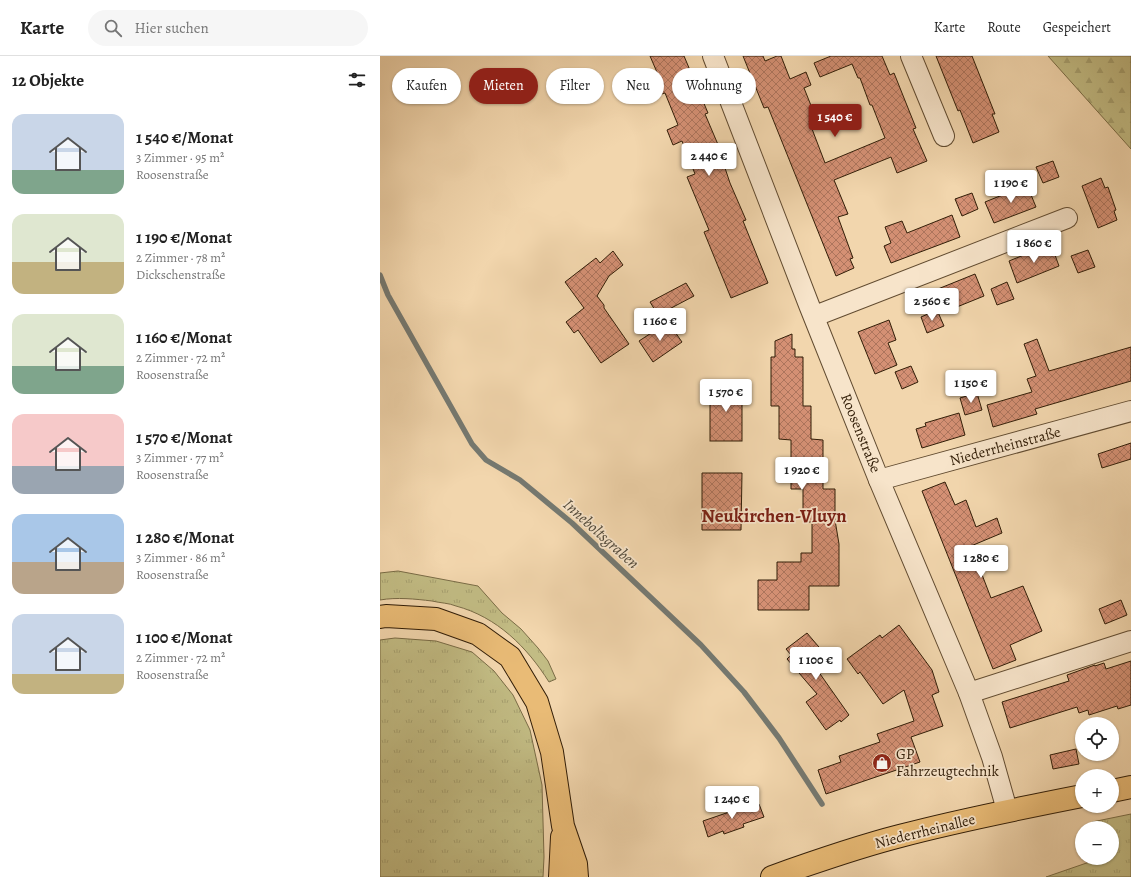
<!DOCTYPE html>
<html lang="de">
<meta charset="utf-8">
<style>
body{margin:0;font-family:Alegreya,serif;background:#f6f6f6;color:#222;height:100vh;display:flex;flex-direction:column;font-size:15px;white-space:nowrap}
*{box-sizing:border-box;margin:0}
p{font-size:13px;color:#767676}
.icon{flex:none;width:22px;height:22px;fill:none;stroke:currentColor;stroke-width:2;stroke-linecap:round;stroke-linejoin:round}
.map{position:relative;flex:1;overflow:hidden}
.panel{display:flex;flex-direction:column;background:#fff;width:380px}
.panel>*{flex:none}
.hud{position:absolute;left:12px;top:12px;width:380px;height:36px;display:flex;gap:8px}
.fabs{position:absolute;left:695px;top:661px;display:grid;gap:8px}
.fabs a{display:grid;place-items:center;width:44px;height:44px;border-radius:50%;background:#fff;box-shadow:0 1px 3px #0004;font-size:20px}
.price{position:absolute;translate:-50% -34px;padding:0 9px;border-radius:4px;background:#fff;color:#222;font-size:13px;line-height:26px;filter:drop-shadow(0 1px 2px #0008)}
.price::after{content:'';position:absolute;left:50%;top:24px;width:12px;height:9px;margin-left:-6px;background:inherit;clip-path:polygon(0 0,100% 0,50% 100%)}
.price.on{background:#8f2418;color:#fff}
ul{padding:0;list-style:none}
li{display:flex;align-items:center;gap:12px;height:100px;padding:0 12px}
li span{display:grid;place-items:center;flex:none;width:112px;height:80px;border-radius:12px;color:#555}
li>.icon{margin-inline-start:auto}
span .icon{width:48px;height:48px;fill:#fffc;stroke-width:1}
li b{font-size:17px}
h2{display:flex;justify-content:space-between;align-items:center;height:48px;padding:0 12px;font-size:17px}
.tag{padding:0 14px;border-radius:18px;background:#fff;box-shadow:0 1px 3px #0004;font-size:14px;line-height:36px}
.tag.on{background:#8f2418;color:#fff}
header{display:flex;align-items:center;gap:24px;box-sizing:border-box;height:56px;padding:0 20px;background:#fff;border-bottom:1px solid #e0e0e0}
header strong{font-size:19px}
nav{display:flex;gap:22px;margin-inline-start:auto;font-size:14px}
.search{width:280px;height:36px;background:#f6f6f6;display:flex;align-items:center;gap:10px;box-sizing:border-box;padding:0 14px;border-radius:22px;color:#767676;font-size:15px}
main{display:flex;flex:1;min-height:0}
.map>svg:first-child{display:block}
.grass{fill:url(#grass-tufts);stroke:#7a6c46}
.forest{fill:url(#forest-firs);stroke:#7a6c46}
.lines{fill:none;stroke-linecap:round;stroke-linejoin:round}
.stream{stroke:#757971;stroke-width:5.5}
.building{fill:url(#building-cross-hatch);stroke:#311d07}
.minor-casing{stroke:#614b30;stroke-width:22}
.major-casing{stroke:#311d07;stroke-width:24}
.minor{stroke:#f7e4ca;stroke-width:20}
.major{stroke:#e9bb76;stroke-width:22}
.labels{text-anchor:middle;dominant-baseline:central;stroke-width:3.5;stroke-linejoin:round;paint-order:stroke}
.street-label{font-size:15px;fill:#311d07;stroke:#f7e4ca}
.poi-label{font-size:15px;fill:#311d07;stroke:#f7e4ca;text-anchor:start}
.water-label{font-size:16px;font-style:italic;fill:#534b3c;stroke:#f7e4ca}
.district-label{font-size:19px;font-weight:bold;fill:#7a1f14;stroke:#f7e4ca}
</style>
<header>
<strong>Karte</strong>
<div class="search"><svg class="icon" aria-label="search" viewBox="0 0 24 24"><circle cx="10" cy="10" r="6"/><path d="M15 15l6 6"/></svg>Hier suchen</div>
<nav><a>Karte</a><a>Route</a><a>Gespeichert</a></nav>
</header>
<main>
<section class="panel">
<h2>12 Objekte<svg class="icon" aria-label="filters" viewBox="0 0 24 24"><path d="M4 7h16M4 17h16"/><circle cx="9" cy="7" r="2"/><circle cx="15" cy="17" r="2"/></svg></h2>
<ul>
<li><span style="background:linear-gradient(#c9d6e8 70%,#7fa58c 0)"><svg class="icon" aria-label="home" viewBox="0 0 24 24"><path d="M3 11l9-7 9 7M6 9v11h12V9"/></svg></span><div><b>1 540 €/Monat</b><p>3 Zimmer · 95 m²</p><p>Roosenstraße</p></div></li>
<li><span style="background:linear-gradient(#dfe7d0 60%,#c2b280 0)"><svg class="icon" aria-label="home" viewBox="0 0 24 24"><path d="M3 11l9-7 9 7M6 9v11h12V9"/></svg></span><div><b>1 190 €/Monat</b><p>2 Zimmer · 78 m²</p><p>Dickschenstraße</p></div></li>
<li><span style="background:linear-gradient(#dfe7d0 65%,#7fa58c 0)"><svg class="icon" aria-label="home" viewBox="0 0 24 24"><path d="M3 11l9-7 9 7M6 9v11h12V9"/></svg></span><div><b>1 160 €/Monat</b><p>2 Zimmer · 72 m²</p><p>Roosenstraße</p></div></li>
<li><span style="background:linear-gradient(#f6c9c9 65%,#9aa5b1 0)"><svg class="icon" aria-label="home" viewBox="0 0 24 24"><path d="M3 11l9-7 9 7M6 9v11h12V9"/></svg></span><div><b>1 570 €/Monat</b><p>3 Zimmer · 77 m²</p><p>Roosenstraße</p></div></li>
<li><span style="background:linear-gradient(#a9c7e8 60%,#b9a48a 0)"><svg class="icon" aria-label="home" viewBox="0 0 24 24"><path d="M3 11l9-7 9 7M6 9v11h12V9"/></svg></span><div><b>1 280 €/Monat</b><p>3 Zimmer · 86 m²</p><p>Roosenstraße</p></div></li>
<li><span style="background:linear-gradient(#c9d6e8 75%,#c2b280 0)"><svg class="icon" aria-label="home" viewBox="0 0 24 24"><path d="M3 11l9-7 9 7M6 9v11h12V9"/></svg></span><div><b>1 100 €/Monat</b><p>2 Zimmer · 72 m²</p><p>Roosenstraße</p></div></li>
</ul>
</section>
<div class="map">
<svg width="751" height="821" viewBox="0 0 751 821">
<defs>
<pattern id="grass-tufts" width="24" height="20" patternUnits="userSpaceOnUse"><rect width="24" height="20" fill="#c2bc84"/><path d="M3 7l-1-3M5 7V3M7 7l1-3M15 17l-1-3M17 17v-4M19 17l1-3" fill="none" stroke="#a7a170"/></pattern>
<pattern id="forest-firs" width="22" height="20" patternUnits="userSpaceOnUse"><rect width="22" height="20" fill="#c2bc84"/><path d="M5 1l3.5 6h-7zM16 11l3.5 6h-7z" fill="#a7a170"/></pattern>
<pattern id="building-cross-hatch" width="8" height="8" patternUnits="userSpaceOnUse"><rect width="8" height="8" fill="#d49074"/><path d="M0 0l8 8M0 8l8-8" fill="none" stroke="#ad755d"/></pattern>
</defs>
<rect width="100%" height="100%" fill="#f2d6ad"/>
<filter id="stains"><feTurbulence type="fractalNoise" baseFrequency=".005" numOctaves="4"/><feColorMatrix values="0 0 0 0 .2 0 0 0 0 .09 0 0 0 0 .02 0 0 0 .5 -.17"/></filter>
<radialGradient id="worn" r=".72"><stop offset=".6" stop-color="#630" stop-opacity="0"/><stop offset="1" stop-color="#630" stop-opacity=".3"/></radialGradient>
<g class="grass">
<path d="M18,515l80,15 24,27 19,16 17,19 10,13 8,18 -7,3c-22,-35 -52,-65 -93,-76 -7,-3 -16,-3 -24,-5 -17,-2 -35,-4 -52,-1v-27z"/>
<polygon points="15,582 56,585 92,596 114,615 133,639 150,674 162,729 164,801 163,821 0,821 0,584"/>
<polygon points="751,758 751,821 666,821 721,802 732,802 732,772 713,772 712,766"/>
</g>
<polygon class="forest" points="668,0 751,0 751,93"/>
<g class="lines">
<polyline class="stream" points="0,219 8,239 92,388 106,404 140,424 192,467 321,589 364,636 399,682 442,748"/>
</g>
<g class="building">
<polygon points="270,0 304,0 328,57 325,58 345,105 343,106 350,127 366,164 363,165 388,227 351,242 324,176 329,174 307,121 315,118 302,85 293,89 287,74 298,69 285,37 275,40 269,25 279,21"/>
<polygon points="363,0 383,0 385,5 397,0 401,0 410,23 426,16 431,29 424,32 436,62 429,65 445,107 505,82 492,49 490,49 480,22 478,22 472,8 440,21 434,7 451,0 502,0 510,19 514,17 536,72 533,73 547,105 517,117 511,101 454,124 468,158 458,161 473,202 470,203 474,212 456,220 388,51 384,52"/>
<polygon points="556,0 592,0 615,58 612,58 619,76 593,87 580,54 578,55"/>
<polygon points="673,105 679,121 663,127 656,111"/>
<polygon points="721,122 725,132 728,131 736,154 734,155 737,164 718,172 702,130"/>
<polygon points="647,129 656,151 614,167 605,146"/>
<polygon points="592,137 598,153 582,160 575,143"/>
<polygon points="572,159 580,181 511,207 504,190 511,187 505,171 522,165 527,177"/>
<polygon points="671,188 679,210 637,227 629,205"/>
<polygon points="708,194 715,211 698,217 691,200"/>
<polygon points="233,195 243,209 229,220 217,240 224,249 224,252 249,288 221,307 198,274 194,277 186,266 204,252 185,226 216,202 220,207"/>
<polygon points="595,218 604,240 562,257 553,235"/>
<polygon points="627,226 634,243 617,249 611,233"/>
<polygon points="306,227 314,240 278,259 270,246"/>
<polygon points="557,254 564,270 547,277 541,261"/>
<polygon points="509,264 516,284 508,287 517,309 495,318 478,276"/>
<polygon points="288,266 302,286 273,306 259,285"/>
<polygon points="412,278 412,293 415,293 415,301 423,301 423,350 431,350 431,383 443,384 443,433 455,433 455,464 459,488 459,530 429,530 429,554 378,554 378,524 397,524 397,506 421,506 421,497 432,497 432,466 423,466 423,433 411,433 411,384 399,383 399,350 391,350 391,301 395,301 395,285"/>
<polygon points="657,283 669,315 751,291 751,325 655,353 657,358 613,371 607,349 652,336 647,323 656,320 644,288"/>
<polygon points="531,310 538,326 522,333 515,316"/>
<rect x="330" y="329" width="32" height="56"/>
<polygon points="597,337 602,354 585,359 580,342"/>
<polygon points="579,357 585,379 542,392 536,373 546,370 545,367"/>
<polygon points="751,387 751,403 722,412 718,398"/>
<polygon points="322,417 362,417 361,474 322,474"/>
<polygon points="565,426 575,449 586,444 596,471 617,462 622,477 591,490 611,542 643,530 662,575 630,589 636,604 613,613 542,435"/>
<polygon points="741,544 747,559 725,568 719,553"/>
<polygon points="519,569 552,614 559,636 552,639 563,670 531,681 540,706 446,738 438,714 461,706 459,700 500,686 497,678 534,665 524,634 503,648 480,616 478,618 467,603 500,579 502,582"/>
<polygon points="427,577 450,604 438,615 469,659 461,666 460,664 446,674 426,646 437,638 407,603 411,599 406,593"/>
<polygon points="751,605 751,649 738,653 737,650 709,659 708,654 699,657 697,651 630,672 622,646 689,625 687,619 715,609 715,610 724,607 726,613"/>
<polygon points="696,693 699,708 673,713 670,699"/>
<polygon points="379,748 384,761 363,768 364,771 344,778 343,775 328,781 323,765 358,753 359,755"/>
</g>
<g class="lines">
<g class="minor-casing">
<g id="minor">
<polyline points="333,0 429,249 499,424 589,637 612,701 627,754"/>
<polyline points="531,0 564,80"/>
<polyline points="435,260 687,162"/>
<polyline points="499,424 751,355"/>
<polyline points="589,637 751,585"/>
</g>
</g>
<g class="major-casing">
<g id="major">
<polyline points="0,561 6,560 56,563 98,578 130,601 157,646 172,696 183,770 196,808 197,821"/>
<polyline points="732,735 751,731"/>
<polyline points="180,821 182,781"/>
<path d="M392,821c42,-15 85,-30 128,-41 60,-16 121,-28 182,-40"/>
</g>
</g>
<use href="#minor" class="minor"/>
<use href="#major" class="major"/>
</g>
<defs>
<g id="shop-disc" transform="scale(1)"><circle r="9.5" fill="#8f2418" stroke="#f7e4ca"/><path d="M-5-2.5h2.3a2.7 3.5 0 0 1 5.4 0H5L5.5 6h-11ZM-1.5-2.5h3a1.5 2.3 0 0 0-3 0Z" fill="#fff"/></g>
</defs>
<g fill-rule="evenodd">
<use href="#shop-disc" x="502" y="707"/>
</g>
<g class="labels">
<g class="street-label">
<text transform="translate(481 377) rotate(68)">Roosenstraße</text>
<text transform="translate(625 390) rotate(-15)">Niederrheinstraße</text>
<text transform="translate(545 775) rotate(-14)">Niederrheinallee</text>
</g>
<g class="poi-label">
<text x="516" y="698">GP<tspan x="516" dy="17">Fahrzeugtechnik</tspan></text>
</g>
<g class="water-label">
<text transform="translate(221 478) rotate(42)">Inneboltsgraben</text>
</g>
<g class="district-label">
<text x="394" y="460">Neukirchen-Vluyn</text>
</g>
</g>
<rect width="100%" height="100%" filter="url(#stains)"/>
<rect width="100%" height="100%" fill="url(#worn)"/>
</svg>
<div class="fabs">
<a><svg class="icon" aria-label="locate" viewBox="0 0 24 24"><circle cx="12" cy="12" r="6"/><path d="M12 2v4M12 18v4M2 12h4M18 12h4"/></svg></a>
<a>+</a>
<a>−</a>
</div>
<b class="price on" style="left:455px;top:82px">1 540 €</b>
<b class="price" style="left:329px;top:121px">2 440 €</b>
<b class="price" style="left:631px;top:148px">1 190 €</b>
<b class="price" style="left:654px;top:208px">1 860 €</b>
<b class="price" style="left:552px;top:266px">2 560 €</b>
<b class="price" style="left:280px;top:286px">1 160 €</b>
<b class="price" style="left:591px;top:348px">1 150 €</b>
<b class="price" style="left:346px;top:357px">1 570 €</b>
<b class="price" style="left:422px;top:435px">1 920 €</b>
<b class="price" style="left:601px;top:523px">1 280 €</b>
<b class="price" style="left:436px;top:625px">1 100 €</b>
<b class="price" style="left:352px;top:764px">1 240 €</b>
<div class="hud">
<a class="tag">Kaufen</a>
<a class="tag on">Mieten</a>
<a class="tag">Filter</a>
<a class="tag">Neu</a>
<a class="tag">Wohnung</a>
</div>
</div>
</main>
